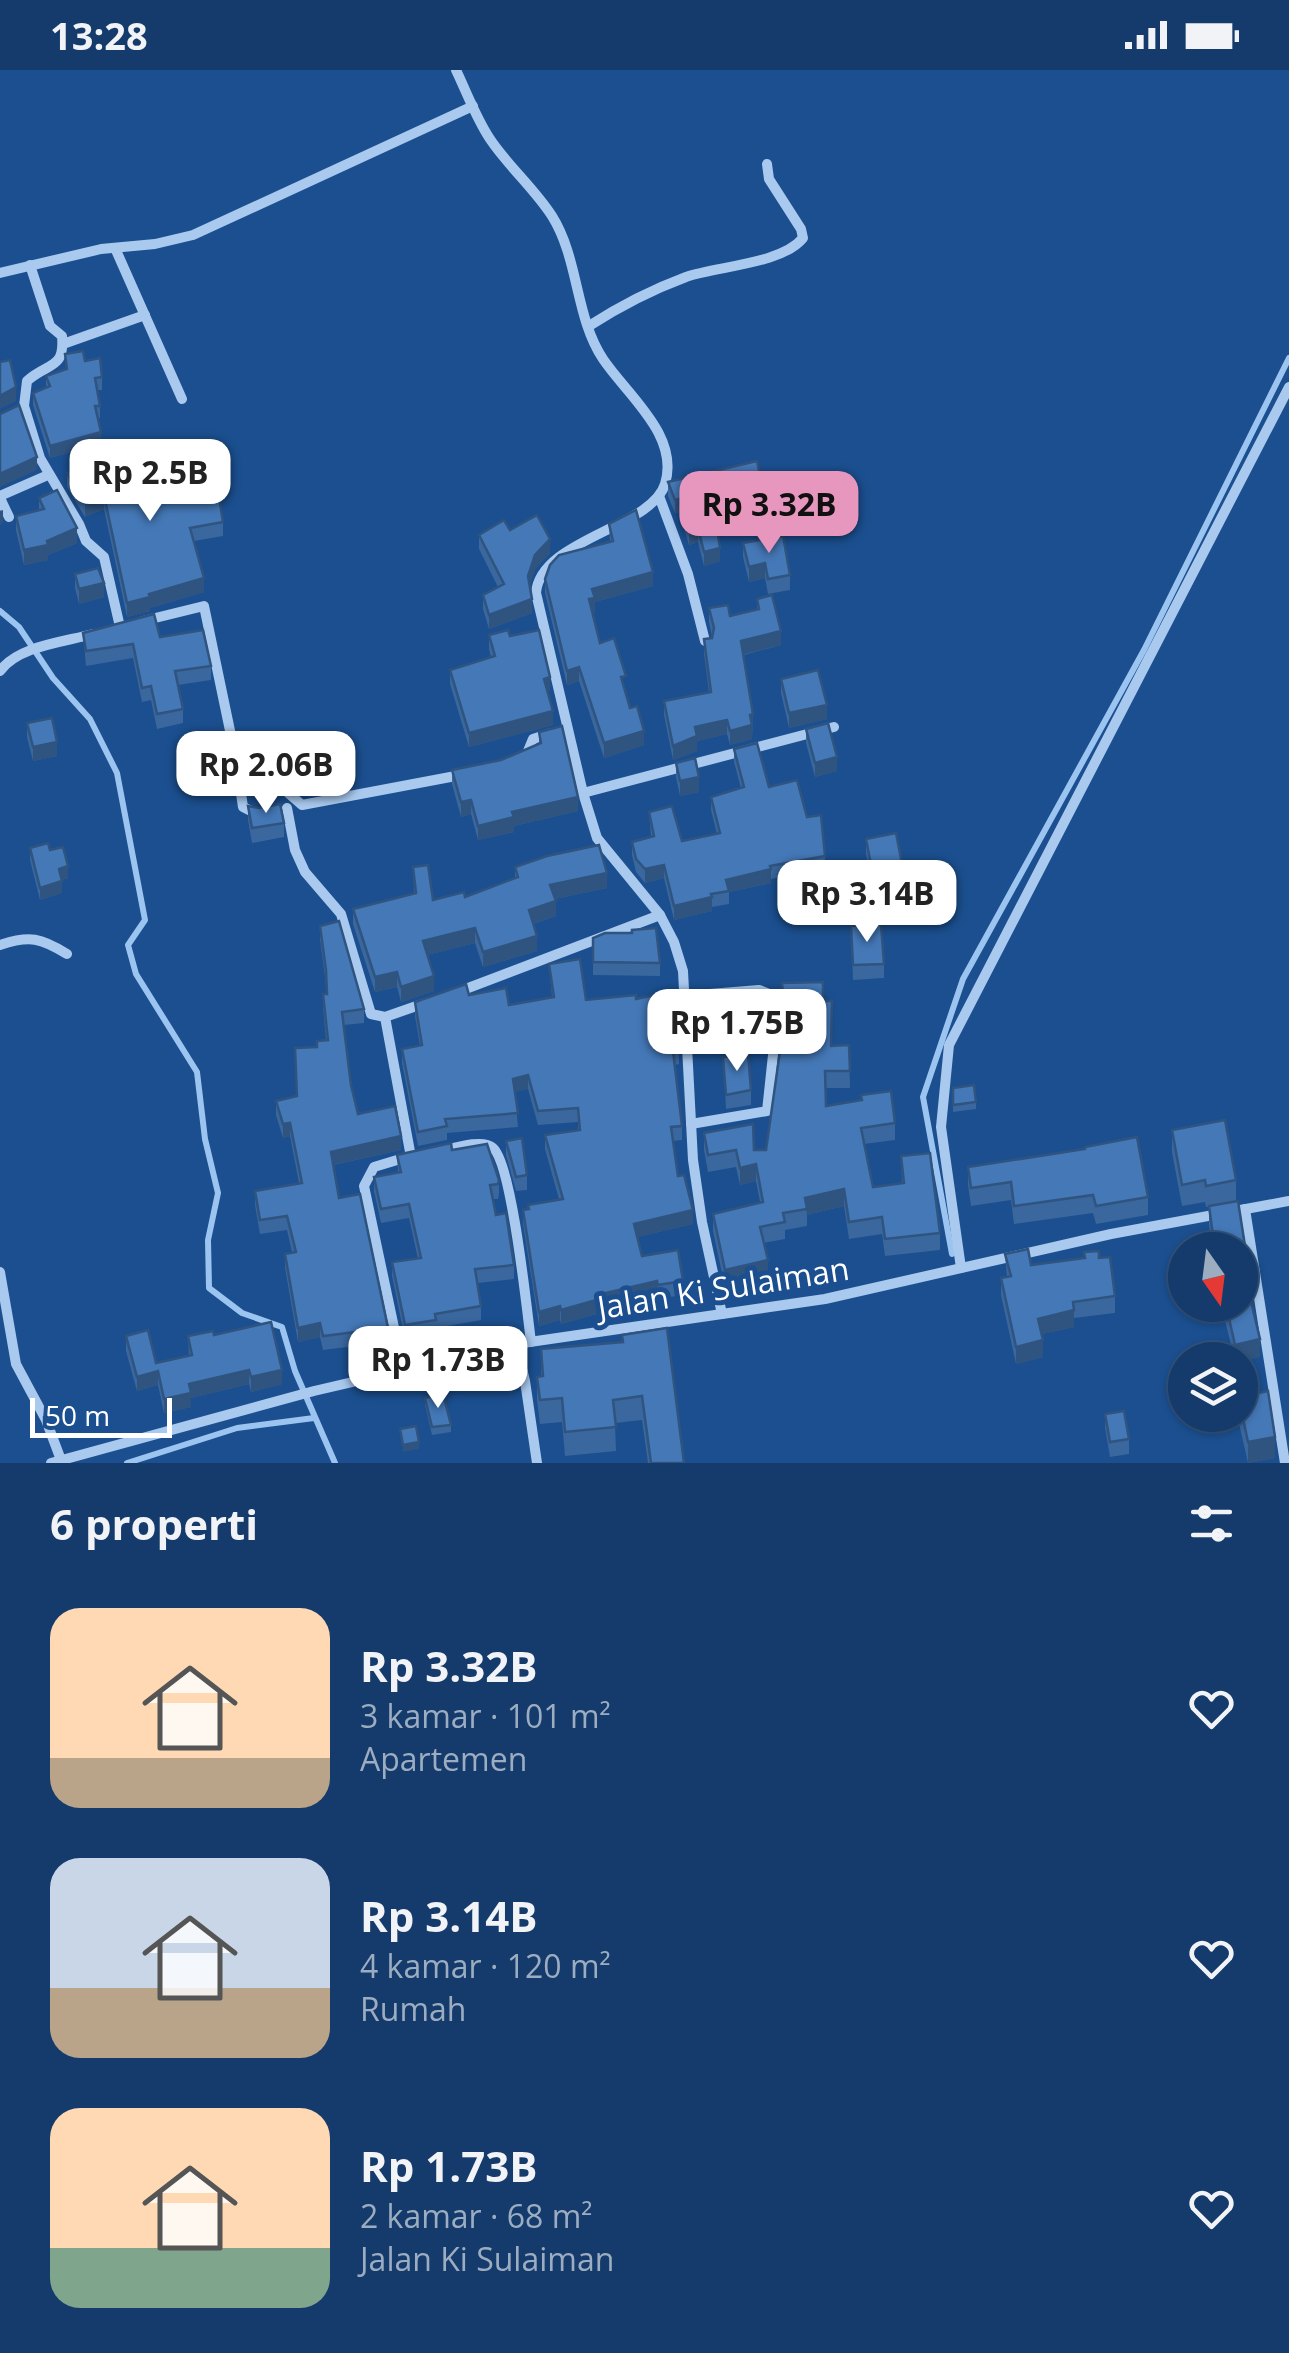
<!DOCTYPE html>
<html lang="id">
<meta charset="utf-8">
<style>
body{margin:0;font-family:"Open Sans",sans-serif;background:#1d4271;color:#f1f3f6;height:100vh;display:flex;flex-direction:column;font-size:38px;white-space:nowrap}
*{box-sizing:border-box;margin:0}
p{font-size:32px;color:#9dadc1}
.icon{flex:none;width:55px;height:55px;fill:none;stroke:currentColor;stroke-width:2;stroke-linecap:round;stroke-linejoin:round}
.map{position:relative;height:1393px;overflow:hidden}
.side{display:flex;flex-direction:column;background:#143b6b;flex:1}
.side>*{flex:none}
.needle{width:65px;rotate:166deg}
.controls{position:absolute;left:1168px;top:1162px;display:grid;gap:20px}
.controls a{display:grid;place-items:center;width:90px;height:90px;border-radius:50%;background:#143b6b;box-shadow:0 2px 8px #0004,0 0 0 2px #33557e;font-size:50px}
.scale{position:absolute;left:30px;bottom:25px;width:142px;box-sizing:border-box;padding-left:10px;border:5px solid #fff;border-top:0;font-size:28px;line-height:35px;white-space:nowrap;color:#fff;-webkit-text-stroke:8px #1b4f8f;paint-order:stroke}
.price{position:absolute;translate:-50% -85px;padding:0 22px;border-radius:20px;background:#fff;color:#222;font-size:32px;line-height:65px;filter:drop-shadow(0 2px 5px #0008)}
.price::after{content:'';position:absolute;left:50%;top:60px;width:30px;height:22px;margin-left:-15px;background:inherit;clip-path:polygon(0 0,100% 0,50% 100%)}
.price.on{background:#e797bd;color:#111}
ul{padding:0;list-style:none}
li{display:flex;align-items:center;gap:30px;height:250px;padding:0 50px}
li span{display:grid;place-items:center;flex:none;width:280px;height:200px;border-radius:30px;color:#555}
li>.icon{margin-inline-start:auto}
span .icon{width:120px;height:120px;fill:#fffc;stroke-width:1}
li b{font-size:42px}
h2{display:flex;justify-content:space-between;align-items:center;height:120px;padding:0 50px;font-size:42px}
.status{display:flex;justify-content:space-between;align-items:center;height:70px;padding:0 50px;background:#143b6b;direction:ltr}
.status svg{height:28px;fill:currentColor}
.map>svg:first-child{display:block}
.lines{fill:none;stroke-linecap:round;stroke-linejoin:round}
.stream{stroke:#9cc4f0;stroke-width:6}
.street{stroke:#a9c9ee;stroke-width:10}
.wall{fill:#3a679d}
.shaded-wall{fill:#305480}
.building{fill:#4478b7;stroke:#305480;stroke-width:2.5}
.labels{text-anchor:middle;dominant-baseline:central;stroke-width:10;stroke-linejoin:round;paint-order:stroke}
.street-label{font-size:32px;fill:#fff;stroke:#1b4f8f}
</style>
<div class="status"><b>13:28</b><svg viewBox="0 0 49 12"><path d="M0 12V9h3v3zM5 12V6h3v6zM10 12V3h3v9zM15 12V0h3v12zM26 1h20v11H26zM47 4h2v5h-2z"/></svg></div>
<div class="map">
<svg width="1289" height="1393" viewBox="0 0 1289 1393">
<rect width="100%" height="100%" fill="#1b4f8f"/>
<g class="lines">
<g class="stream">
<polyline points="0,541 19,557 53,608 90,649 117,703 145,850 128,875 136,904 197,1002 205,1069 218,1123 208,1170 209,1218 242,1243 282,1257 295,1301 335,1393"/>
<polyline points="952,1184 923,1027 963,909 1144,580 1289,288"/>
<polyline points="127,1393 237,1358 314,1348"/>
</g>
<g class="street">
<path d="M456,0c11,23 20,48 34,69 18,27 44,49 62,77 27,43 23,101 51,143 24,36 77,76 62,125 -13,44 -125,55 -129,109l47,200 14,45 63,77 14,27 9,29 10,189 9,62 20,92"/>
<polyline points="115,178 182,329"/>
<path d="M30,195l20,61 12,10c3,34 -14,26 -35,45l-3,25 16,52 39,66 7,17 18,16 16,70"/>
<polyline points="0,203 101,179 155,174 193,165 473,36"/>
<path d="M589,256c31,-20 62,-36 97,-49 32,-11 96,-13 117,-39l-2,-9 -32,-50 -2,-15"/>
<polyline points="63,274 145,245"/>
<polyline points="0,426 48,405"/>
<polyline points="659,426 688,504 705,571"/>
<polyline points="0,428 9,447"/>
<polyline points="143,551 204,536 233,675 302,735 461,705"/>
<path d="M0,601c18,-25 64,-29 93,-37"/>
<polyline points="234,676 243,737 257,744"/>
<polyline points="521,688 526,686 533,669 551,663"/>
<polyline points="583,723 834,657"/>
<polyline points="287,738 295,780 305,802 341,844 371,944 385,947 425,933"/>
<path d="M0,875c30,-10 41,-7 67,9"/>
<polyline points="455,923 660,845"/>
<polyline points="685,926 759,920 769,924 773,931 773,985 767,1041 691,1054"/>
<polyline points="385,947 411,1087"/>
<path d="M439,1082c13,-3 43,-14 54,-4 19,16 34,163 38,194"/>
<polyline points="1245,1139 1285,1393"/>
<polyline points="961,1198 941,1057 949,975 1289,317"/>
<polyline points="0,1202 16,1294 46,1350 61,1390"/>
<polyline points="516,1274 525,1311 537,1393"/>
<polyline points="403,1300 364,1116 374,1097 407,1087"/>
<polyline points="51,1393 314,1321 516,1274 825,1229 1111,1164 1289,1131"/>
</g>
</g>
<g class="wall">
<polygon points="65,284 85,291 102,307 102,320 97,320 100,336 100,348 98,348 101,374 50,388 33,335 33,323 46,318 46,306 66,300"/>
<polygon points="67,403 117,405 174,424 223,452 223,466 194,471 204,522 150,538 150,541 127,547 104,439 85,447 67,417"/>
<polygon points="668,412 765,429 765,443 733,449 731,440 715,443 720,491 704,496 698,472 689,475 679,442 675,443 668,426"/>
<polygon points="39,428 77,473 48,485 48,490 24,495 16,460 16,446 39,440"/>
<polygon points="609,454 653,516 595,532 595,542 592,543 600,573 626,620 630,638 644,675 604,688 579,611 567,615 545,523 545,509 610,472"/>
<polygon points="510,460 550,483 535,499 529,516 532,543 489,559 483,539 483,525 498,517 479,479 479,465"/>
<polygon points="743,473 790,505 790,520 768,524 765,508 749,512 743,487"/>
<polygon points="75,504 104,527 79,534 75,518"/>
<polygon points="757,529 781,575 744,585 753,644 752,669 730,675 727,664 697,671 697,681 673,690 664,645 664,631 709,622 704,584 704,569 712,568 712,566 709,552 709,538 730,546 757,539"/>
<polygon points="83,563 160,567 211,596 211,610 178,615 183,639 183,653 157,659 151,630 142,632 133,588 86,596"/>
<polygon points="489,565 510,566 550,620 547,621 553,655 469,677 450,614 450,600 491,587 489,579"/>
<polygon points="781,609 827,649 789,658 781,623"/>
<polygon points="27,653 57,686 33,691 27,667"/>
<polygon points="806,659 837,701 815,707 806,673"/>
<polygon points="539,662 578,741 514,756 514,762 478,770 471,744 461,747 452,714 452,700 501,690 539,674"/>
<polygon points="734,679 769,717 807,747 825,786 825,799 771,809 771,813 729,822 729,834 712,837 712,841 674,850 664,808 645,813 636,802 632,785 632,772 651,767 649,742 682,771 717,764 711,740 711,727 741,718 734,692"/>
<polygon points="676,693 699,722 680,726 676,707"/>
<polygon points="248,736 284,753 284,767 252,773 248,750"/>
<polygon points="866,769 902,809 872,815 866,784"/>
<polygon points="30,778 50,780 68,808 62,810 62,823 40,830 30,790"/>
<polygon points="413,797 433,830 465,827 515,808 515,797 607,818 555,829 556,846 533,854 537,881 483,897 475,873 427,885 434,921 401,932 397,917 375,922 353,854 353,839 414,823"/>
<polygon points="320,856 364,939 364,953 344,955 351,1015 358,1044 401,1080 333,1095 339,1128 388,1258 388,1272 323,1280 320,1267 298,1272 285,1198 285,1184 292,1182 287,1160 260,1164 255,1135 255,1121 299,1113 290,1066 283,1068 276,1045 276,1031 297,1026 326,970 323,938 323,924 326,924 326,914 320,870"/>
<polygon points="851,856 884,894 884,908 853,910"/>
<polygon points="632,863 660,893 660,906 593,905 593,868"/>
<polygon points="549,894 586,930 636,929 679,974 679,994 675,995 682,1056 682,1070 673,1071 678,1106 693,1154 637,1167 642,1186 683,1211 683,1225 658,1229 657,1225 607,1237 607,1241 561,1254 560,1250 539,1256 523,1154 523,1140 559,1129 545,1079 545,1065 578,1060 578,1052 538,1055 528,1019 515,1022 518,1057 447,1063 447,1070 418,1076 402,993 402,979 420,976 415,946 415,932 469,925 509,935 552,927"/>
<polygon points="782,913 823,931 831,976 849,975 850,1018 825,1018 826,1036 895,1053 895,1070 864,1074 873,1117 902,1114 901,1086 940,1163 940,1180 885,1186 882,1164 849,1169 844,1136 807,1145 807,1156 785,1160 785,1169 763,1173 768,1207 725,1217 713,1161 713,1144 760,1132 756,1111 740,1115 736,1097 708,1102 704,1080 704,1063 754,1080 766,1080 786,975"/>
<polygon points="723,987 751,1020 751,1035 726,1039"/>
<polygon points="953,1018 976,1032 976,1039 953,1042"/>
<polygon points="1172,1060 1236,1110 1236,1131 1247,1189 1247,1208 1245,1208 1260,1287 1235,1290 1221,1235 1240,1235 1240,1180 1212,1180 1209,1155 1209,1137 1206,1137 1205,1132 1182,1136 1172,1082"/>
<polygon points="506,1071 527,1105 527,1120 516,1121 506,1085"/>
<polygon points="452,1080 499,1110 499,1124 498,1129 493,1129 496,1145 514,1195 514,1209 478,1213 481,1236 481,1250 436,1258 436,1264 405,1269 392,1206 392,1192 418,1189 409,1148 381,1153 374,1121 374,1107 398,1102 397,1085"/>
<polygon points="968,1097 1148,1127 1148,1145 1096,1154 1093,1143 1014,1154 1011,1130 971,1136 968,1115"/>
<polygon points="1005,1184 1031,1195 1099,1188 1115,1226 1115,1243 1074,1248 1074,1257 1042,1264 1043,1287 1016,1294 1001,1225 1001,1208 1007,1207"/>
<polygon points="214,1265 282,1314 251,1322 249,1314 191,1328 191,1337 164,1343 158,1315 137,1321 126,1281 126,1266 156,1293 189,1286 188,1266"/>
<polygon points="622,1272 684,1393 648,1393 642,1350 615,1353 616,1381 565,1386 562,1352 540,1354 537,1330 537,1307 541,1307 541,1279"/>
<polygon points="1240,1327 1275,1388 1248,1393 1238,1349 1238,1345 1240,1345"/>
<polygon points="425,1328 451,1355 451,1362 432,1365 425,1335"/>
<polygon points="1105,1344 1129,1369 1129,1384 1110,1387 1105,1358"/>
</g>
<g class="shaded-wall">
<polygon points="16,317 16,331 0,339 0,326"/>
<polygon points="101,362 101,374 50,388 50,376"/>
<polygon points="37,387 37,400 0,417 0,404"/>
<polygon points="104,425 104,439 85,447 85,433"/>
<polygon points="679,429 679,442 675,443 675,430"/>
<polygon points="3,440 3,453 0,455 0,441"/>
<polygon points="77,458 77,473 48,485 48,490 24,495 24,480"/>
<polygon points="698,458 698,472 689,475 689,461"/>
<polygon points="550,469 550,483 535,499 528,520 528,506 535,485"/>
<polygon points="720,478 720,491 704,496 704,482"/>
<polygon points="765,493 765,508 749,512 749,497"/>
<polygon points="653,502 653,516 595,532 595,542 589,544 589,529 592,519"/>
<polygon points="204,508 204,522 150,538 150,541 127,547 127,533 149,524"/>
<polygon points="104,513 104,527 79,534 79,519"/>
<polygon points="532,529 532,543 489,559 489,545"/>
<polygon points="781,561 781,575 741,585 741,571"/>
<polygon points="579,597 579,611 567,615 567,601"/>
<polygon points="550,607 550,620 544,622 544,609"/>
<polygon points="827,635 827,649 789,658 789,643"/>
<polygon points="553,641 553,655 469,677 469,663"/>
<polygon points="753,644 752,669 730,675 730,661 750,645"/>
<polygon points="727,650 727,664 697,671 697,681 673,690 673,676 695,657"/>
<polygon points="644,661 644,675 604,688 604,673"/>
<polygon points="57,672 57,686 33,691 33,677"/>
<polygon points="837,687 837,701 815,707 815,693"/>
<polygon points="699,707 699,722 680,726 680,711"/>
<polygon points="578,727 578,741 514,756 514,762 478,770 478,756 512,742"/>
<polygon points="471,730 471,744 461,747 461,732"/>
<polygon points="902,794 902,809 872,815 872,800"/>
<polygon points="664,795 664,808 645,813 645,799"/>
<polygon points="68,796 68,808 59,811 59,799"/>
<polygon points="771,799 771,813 729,822 726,810"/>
<polygon points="607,803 607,818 550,830 550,815"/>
<polygon points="62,811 62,823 40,830 40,818"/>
<polygon points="712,827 712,841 674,850 674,836"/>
<polygon points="556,831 556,846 529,855 529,840"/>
<polygon points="475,858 475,873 423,886 423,871"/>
<polygon points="537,866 537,881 483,897 483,882"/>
<polygon points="397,902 397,917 375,922 375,907"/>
<polygon points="434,906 434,921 401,932 401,917"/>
<polygon points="528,1005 528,1019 513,1023 513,1009"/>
<polygon points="290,1053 290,1066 283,1068 283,1054"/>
<polygon points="401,1066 401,1080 331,1095 331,1082"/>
<polygon points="756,1094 756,1111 740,1115 740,1098"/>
<polygon points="844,1119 844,1136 807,1145 805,1128"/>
<polygon points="693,1140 693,1154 634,1168 634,1154"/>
<polygon points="768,1190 768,1207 725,1217 725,1200"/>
<polygon points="657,1211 657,1225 607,1237 607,1241 561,1254 561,1240 606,1223"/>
<polygon points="560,1236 560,1250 539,1256 539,1242"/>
<polygon points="1074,1240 1074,1257 1038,1265 1038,1249"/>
<polygon points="320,1253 320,1267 298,1272 298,1258"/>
<polygon points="1260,1269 1260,1287 1240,1292 1240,1290 1235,1290 1235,1275"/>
<polygon points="1043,1270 1043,1287 1016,1294 1016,1277"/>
<polygon points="249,1300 249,1314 191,1328 191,1337 164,1343 164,1329 189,1314"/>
<polygon points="282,1300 282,1314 251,1322 251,1307"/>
<polygon points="158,1301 158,1315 137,1321 137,1307"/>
<polygon points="1275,1367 1275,1388 1248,1393 1248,1372"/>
<polygon points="419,1372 419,1379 403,1382 403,1375"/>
</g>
<g class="building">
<polygon points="83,281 85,291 100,288 102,307 95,308 100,336 95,336 101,362 50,376 33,323 50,316 46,306 67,299 65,284"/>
<polygon points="10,290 16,317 0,326 0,291 0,292"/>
<polygon points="19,335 37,387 0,404 0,344"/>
<polygon points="107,384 117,405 163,391 174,424 217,415 223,452 190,458 204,508 149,524 150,527 127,533 104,425 85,433 67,403"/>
<polygon points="757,391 765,429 733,436 731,426 713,430 720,478 704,482 698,458 689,461 679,429 675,430 668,412"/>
<polygon points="57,420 77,458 47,471 48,475 24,480 16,446 44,439 39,428"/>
<polygon points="636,440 653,502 592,519 595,528 589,529 600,573 614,568 626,606 621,607 630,638 637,636 644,661 604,673 579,597 567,601 545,509 550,495 559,485 613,471 609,454"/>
<polygon points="537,445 550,469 535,485 528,506 532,529 489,545 483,525 504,514 479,465 504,450 510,460"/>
<polygon points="783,466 790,505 768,509 765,493 749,497 743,473"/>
<polygon points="98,498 104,513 79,519 75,504"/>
<polygon points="772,525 781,561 741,571 753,644 750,645 752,655 730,661 727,650 695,657 697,666 673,676 664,631 711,622 704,569 712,568 714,558 709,538 728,535 730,546 759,539 757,529"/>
<polygon points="154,544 160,567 203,560 211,596 175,601 183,639 157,644 151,616 142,618 133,574 86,581 83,563"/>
<polygon points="508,560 510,566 539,560 550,607 544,609 553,641 469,663 450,600 495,586 489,565"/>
<polygon points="818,600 827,635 789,643 781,609"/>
<polygon points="52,648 57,672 33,677 27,653"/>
<polygon points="828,653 837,687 815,693 806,659"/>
<polygon points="562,656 578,727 512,742 514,747 478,756 471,730 461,732 452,700 501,690 541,673 539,662"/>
<polygon points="757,673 769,717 797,710 807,747 821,745 825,786 770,796 771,799 726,810 729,821 711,824 712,827 674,836 664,795 645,799 636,789 632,772 654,766 649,742 672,736 682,771 720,763 711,727 744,717 734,679"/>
<polygon points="695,688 699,707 680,711 676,693"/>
<polygon points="280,734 284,753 252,758 248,736 259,738"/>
<polygon points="896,763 902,794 872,800 866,769"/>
<polygon points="48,773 50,780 63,777 68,796 59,799 62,811 40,818 30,778"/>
<polygon points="599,775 607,803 550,815 556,831 529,840 537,866 483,882 475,858 423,871 434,906 401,917 397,902 375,907 353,839 416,823 413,797 428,795 433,830 464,822 465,827 518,807 515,797 547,786"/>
<polygon points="339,851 364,939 342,942 351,1015 358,1044 395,1036 401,1066 331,1082 339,1128 360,1124 388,1258 323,1266 320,1253 298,1258 285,1184 296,1182 287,1146 260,1150 255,1121 302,1113 290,1053 283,1054 276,1031 297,1026 295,978 317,977 317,971 328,970 323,924 327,924 326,900 320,856"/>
<polygon points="881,854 884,894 853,895 851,856"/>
<polygon points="656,858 660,893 593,892 593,868 605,863 632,863 632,860"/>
<polygon points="580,889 586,930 636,925 636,929 671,922 679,974 679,980 673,981 682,1056 671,1057 678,1106 684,1105 693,1140 634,1154 642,1186 678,1180 683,1211 658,1215 657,1211 606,1223 607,1227 561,1240 560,1236 539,1242 523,1140 529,1139 528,1135 563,1129 545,1065 580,1060 578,1038 538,1041 528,1005 513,1009 518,1043 445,1049 447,1056 418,1062 402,979 422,975 415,932 466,914 469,925 506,918 509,935 554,927 549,894"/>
<polygon points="823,912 823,931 832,931 831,976 849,975 850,1001 825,1001 826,1036 862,1030 861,1025 891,1021 895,1053 861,1058 873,1117 904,1113 901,1086 930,1083 940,1163 885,1169 882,1147 849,1152 844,1119 805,1128 807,1139 783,1143 785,1152 760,1157 768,1190 725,1200 713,1144 763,1132 756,1094 740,1098 736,1080 708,1085 704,1063 753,1054 754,1080 766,1080 781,974 788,975 782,913"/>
<polygon points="748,985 751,1020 726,1025 723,987"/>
<polygon points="974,1015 976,1032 953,1035 953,1018"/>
<polygon points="1225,1050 1236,1110 1206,1116 1205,1110 1182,1115 1172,1060"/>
<polygon points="1137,1067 1148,1127 1096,1136 1093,1125 1014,1136 1011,1112 971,1118 968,1097 1085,1079 1085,1077"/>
<polygon points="522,1068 527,1105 516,1107 506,1071"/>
<polygon points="451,1073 452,1080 487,1074 499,1110 498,1114 490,1115 496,1145 506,1143 514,1195 475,1199 481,1236 435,1244 436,1250 405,1255 392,1192 421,1188 409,1134 381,1139 374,1107 401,1102 397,1085"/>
<polygon points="1238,1131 1247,1189 1241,1190 1260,1269 1235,1275 1226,1235 1240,1235 1240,1180 1215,1180 1209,1136"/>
<polygon points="1028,1179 1031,1195 1085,1188 1084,1182 1099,1181 1099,1188 1110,1187 1115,1226 1073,1232 1074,1240 1038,1249 1043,1270 1016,1277 1001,1208 1011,1206 1005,1184"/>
<polygon points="271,1252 282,1300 251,1307 249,1300 189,1314 191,1323 164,1329 158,1301 137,1307 126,1266 148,1260 156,1293 192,1285 188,1266 213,1261 214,1265"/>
<polygon points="667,1258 684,1393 651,1393 642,1326 613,1330 616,1357 565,1362 562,1328 540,1330 537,1307 543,1306 541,1279 623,1272 622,1265"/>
<polygon points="1268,1321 1275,1367 1248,1372 1240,1334 1240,1327"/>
<polygon points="443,1324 451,1355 432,1357 425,1328"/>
<polygon points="1124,1341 1129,1369 1110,1372 1105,1344"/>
<polygon points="416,1356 419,1372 403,1375 400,1359"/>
</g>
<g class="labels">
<g class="street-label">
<text transform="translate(723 1217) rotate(-9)">Jalan Ki Sulaiman</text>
</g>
</g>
</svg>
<div class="controls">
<a><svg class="needle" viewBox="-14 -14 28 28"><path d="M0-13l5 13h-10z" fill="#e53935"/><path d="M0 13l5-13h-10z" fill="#9dadc1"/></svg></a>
<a><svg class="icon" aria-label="layers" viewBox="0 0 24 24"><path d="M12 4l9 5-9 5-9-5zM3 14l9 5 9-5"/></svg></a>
</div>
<div class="scale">50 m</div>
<b class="price" style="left:150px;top:454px">Rp 2.5B</b>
<b class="price on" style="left:769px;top:486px">Rp 3.32B</b>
<b class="price" style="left:266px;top:746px">Rp 2.06B</b>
<b class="price" style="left:867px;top:875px">Rp 3.14B</b>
<b class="price" style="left:737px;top:1004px">Rp 1.75B</b>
<b class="price" style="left:438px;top:1341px">Rp 1.73B</b>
</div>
<section class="side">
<h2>6 properti<svg class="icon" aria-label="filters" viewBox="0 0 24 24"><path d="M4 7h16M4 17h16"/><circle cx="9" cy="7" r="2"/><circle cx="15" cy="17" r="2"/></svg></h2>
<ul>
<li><span style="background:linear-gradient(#ffd9b3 75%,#b9a48a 0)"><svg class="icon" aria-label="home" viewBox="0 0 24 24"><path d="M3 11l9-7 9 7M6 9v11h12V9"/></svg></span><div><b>Rp 3.32B</b><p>3 kamar · 101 m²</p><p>Apartemen</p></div><svg class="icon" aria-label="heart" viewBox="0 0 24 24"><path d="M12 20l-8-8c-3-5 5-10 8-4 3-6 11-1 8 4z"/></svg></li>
<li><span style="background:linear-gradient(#c9d6e8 65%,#b9a48a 0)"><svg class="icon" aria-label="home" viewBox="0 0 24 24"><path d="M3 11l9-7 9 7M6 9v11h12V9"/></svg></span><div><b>Rp 3.14B</b><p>4 kamar · 120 m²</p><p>Rumah</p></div><svg class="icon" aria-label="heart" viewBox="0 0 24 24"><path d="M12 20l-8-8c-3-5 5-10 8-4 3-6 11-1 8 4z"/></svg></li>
<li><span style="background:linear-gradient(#ffd9b3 70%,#7fa58c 0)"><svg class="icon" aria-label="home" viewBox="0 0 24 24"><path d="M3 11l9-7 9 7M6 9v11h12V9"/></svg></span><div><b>Rp 1.73B</b><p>2 kamar · 68 m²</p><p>Jalan Ki Sulaiman</p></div><svg class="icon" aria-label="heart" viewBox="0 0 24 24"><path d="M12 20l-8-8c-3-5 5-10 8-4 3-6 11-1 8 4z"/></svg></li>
</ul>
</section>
